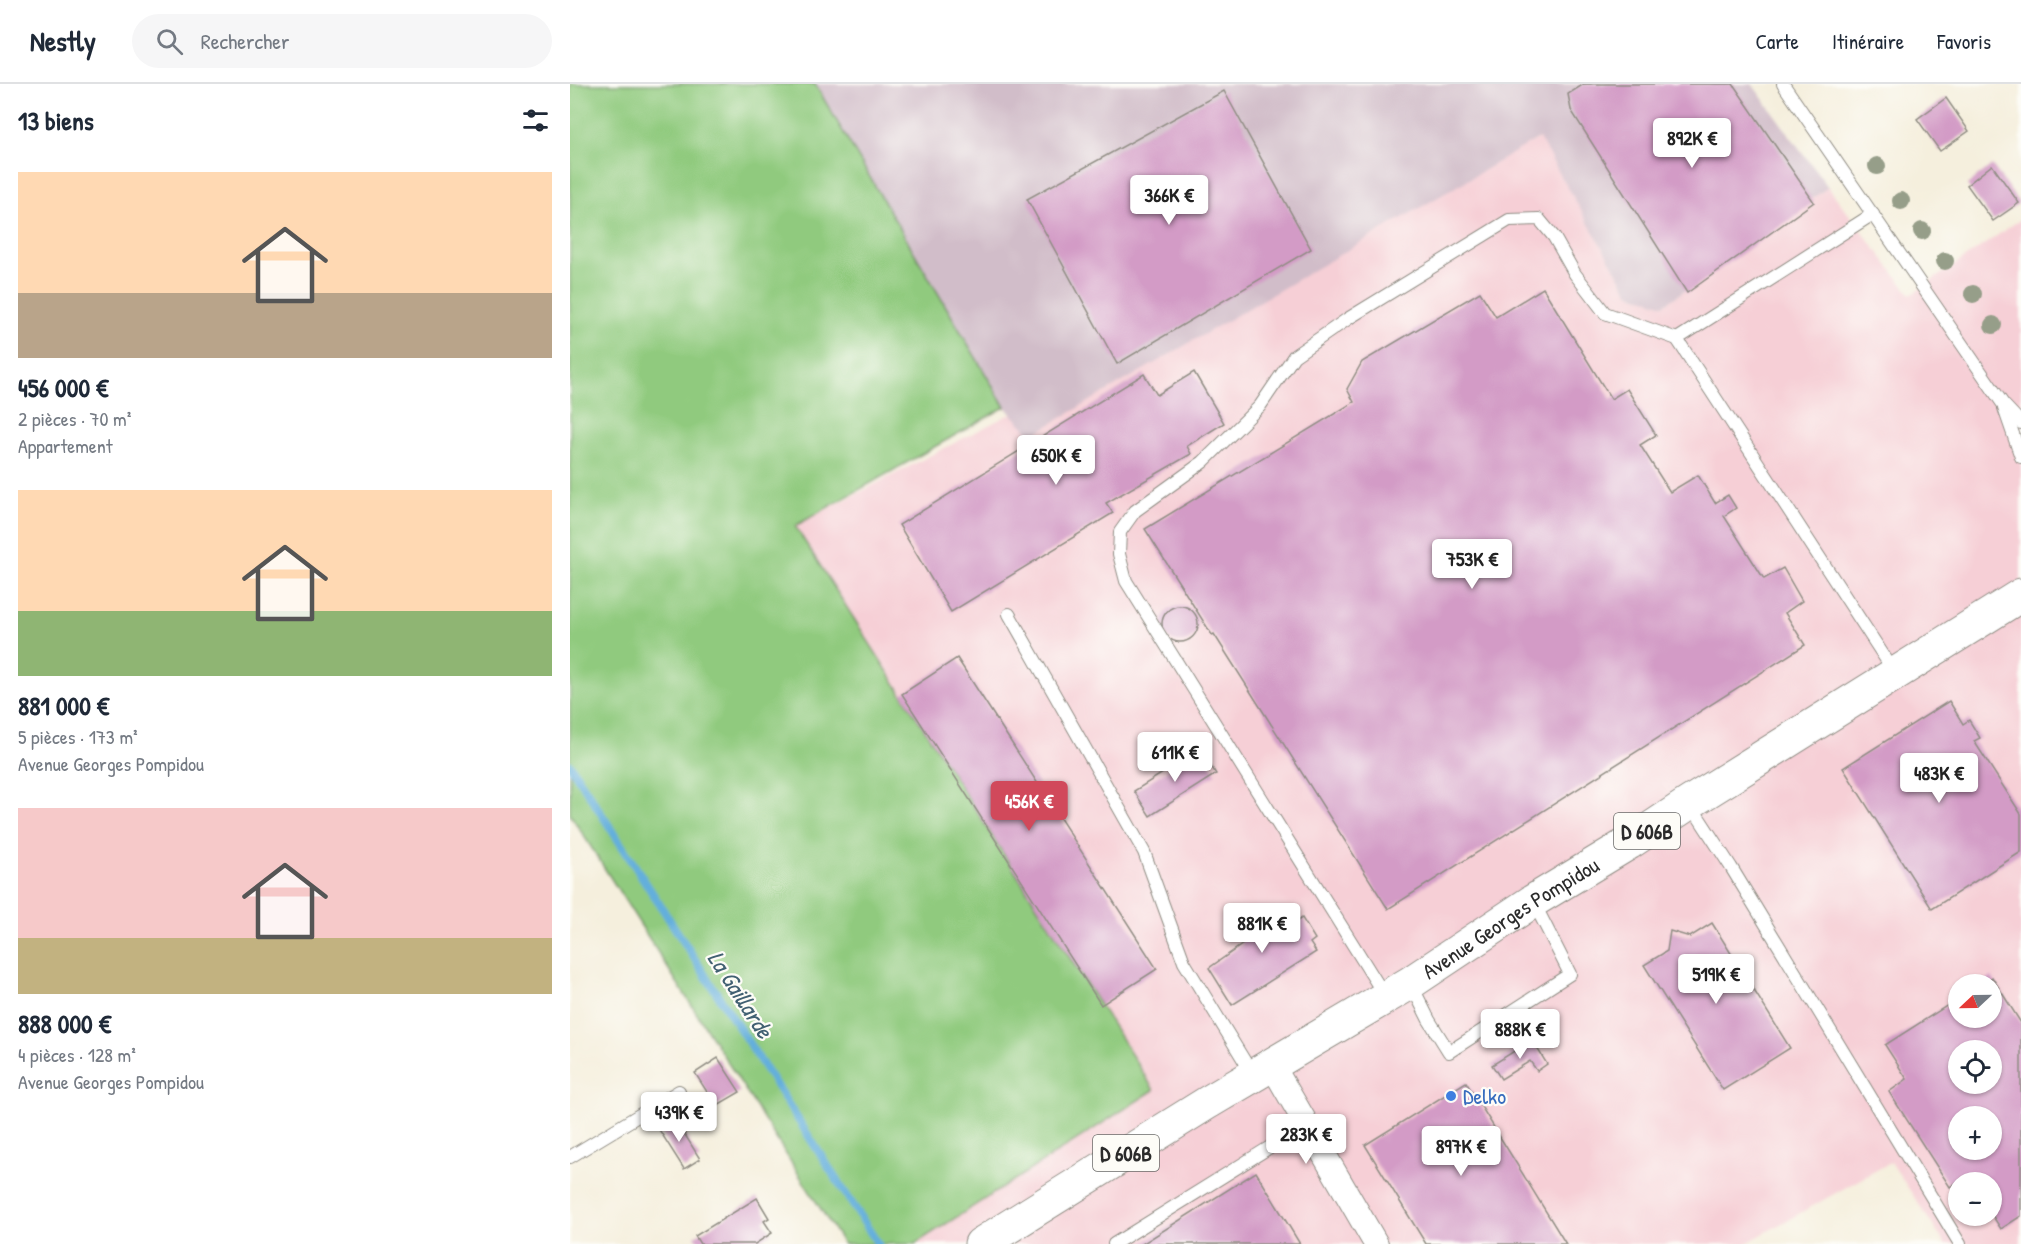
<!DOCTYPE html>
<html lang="fr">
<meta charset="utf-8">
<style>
body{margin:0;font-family:"Patrick Hand",sans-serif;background:#f6f6f7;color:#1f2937;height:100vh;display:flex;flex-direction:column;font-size:22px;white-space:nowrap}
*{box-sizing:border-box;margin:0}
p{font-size:20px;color:#747a83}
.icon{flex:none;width:33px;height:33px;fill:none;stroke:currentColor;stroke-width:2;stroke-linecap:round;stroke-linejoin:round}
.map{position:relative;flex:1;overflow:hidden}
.side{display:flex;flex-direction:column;background:#fff;width:570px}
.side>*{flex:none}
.needle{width:39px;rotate:248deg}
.buttons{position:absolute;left:1378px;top:890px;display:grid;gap:12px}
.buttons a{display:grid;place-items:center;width:54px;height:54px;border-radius:50%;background:#fff;box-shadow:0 2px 4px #0004;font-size:30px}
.price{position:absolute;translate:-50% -51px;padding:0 14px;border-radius:6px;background:#fff;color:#222;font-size:20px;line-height:39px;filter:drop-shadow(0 2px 3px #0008)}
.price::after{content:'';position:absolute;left:50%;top:36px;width:18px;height:14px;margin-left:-9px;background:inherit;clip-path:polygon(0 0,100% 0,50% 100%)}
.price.on{background:#d1495b;color:#fff}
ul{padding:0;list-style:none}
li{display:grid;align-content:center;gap:12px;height:318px;padding:0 18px}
li span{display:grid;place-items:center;height:186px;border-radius:0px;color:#555}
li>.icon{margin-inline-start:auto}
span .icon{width:108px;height:108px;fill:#fffc;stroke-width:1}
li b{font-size:26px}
h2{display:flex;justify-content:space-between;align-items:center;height:72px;padding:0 18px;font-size:26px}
header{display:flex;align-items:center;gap:36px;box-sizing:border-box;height:84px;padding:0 30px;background:#fff;border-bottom:2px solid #e0e1e3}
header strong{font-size:28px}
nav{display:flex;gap:33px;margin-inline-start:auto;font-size:21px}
.search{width:420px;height:54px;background:#f6f6f7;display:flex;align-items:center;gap:15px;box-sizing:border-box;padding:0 21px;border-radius:33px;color:#747a83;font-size:22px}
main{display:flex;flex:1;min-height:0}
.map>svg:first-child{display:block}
.built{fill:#f6cfd6;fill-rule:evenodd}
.industrial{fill:#d1bdc9}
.green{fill:#90ca7e;stroke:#5e7a54;stroke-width:1.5}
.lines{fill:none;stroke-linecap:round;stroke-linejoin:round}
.stream{stroke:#63afdc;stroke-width:8}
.building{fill:#d39bc6;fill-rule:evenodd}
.service-casing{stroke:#908d84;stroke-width:14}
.minor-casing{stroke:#908d84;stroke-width:26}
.primary-casing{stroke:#908d84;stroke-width:35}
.service{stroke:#fff;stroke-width:12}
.minor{stroke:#fff;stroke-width:24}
.primary{stroke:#fff;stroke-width:33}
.tree{fill:#969e89}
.shop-dot{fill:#3f7fe0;stroke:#fdfcf7;stroke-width:2}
.labels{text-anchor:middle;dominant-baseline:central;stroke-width:4.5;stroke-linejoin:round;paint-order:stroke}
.shield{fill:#fdfcf7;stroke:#6a6a68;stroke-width:1.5}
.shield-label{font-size:21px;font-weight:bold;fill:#2b2b2b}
.street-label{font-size:22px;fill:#2b2b2b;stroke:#fdfcf7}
.shop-label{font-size:22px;fill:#366cbe;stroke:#fdfcf7;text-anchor:start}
.water-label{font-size:24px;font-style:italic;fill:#416072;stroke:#fdfcf7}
</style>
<header>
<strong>Nestly</strong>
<div class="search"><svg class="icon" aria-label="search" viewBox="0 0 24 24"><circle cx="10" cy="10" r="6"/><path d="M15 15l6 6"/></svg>Rechercher</div>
<nav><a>Carte</a><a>Itinéraire</a><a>Favoris</a></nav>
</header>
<main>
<section class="side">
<h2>13 biens<svg class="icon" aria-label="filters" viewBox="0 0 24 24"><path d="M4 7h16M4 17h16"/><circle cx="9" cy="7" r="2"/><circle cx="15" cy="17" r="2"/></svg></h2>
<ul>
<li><span style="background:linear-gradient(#ffd9b3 65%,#b9a48a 0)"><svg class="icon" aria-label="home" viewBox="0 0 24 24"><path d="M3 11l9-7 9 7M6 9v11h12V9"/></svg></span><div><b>456 000 €</b><p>2 pièces · 70 m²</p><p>Appartement</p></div></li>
<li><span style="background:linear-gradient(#ffd9b3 65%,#8fb573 0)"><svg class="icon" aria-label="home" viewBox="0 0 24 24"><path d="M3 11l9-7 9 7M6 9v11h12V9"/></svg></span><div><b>881 000 €</b><p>5 pièces · 173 m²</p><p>Avenue Georges Pompidou</p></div></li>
<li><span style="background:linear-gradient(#f6c9c9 70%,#c2b280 0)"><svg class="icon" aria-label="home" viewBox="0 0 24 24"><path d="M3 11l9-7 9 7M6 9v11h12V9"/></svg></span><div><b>888 000 €</b><p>4 pièces · 128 m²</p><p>Avenue Georges Pompidou</p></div></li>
</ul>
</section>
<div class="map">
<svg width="1451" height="1160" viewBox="0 0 1451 1160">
<rect width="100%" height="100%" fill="#fdfcf7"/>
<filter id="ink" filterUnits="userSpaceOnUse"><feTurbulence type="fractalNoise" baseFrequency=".0167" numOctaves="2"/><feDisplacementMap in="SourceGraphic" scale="12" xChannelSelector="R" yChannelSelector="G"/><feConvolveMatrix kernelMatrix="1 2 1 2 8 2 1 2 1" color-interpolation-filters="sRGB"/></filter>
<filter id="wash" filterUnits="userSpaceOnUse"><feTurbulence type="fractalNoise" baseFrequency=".008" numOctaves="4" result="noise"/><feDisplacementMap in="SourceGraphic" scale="24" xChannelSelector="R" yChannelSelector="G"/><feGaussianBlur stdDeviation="1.35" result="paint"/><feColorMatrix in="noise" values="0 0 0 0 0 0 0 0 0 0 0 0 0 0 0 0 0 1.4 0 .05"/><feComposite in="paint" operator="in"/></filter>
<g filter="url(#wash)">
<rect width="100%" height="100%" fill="#f5efdd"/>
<path class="built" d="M970,54l89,155 35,12 164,-118 83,108 110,-76v1025h-76l-54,-82 -146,82h-830l239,-154 -359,-564zM1389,900h33v33h-33zM1389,966h33v33h-33zM1389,1032h33v33h-33zM1389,1098h33v33h-33z"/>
<polygon class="industrial" points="245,0 1182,0 1258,103 1094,221 1059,209 969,54 462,351 435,323"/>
<polygon class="green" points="0,0 245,0 435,323 225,442 584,1006 345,1160 273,1160 0,730"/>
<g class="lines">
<polyline class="stream" points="0,681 308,1160"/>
</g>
<g id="blocks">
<g class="building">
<polygon points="1014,0 1163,0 1244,118 1117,209 1001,26 998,10"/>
<polygon points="654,7 741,165 547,280 457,115"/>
<polygon points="1376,14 1399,47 1370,67 1347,35"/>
<polygon points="1422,81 1449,119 1423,137 1397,101"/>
<polygon points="973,204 1041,315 1057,305 1086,351 1070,361 1100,408 1128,391 1145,419 1158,411 1166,424 1154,432 1194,495 1213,484 1232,517 1215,529 1235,561 818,825 644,550 642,551 575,445 784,318 777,305 792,278 910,208 926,233"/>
<polygon points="624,288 654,339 617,362 621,370 536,419 543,429 381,528 329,441 574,290 587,311"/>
<circle cx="610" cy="540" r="18"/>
<polygon points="387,574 587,885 531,921 332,610"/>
<polygon points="1379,617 1393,640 1399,636 1410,654 1404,657 1451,730 1451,768 1362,825 1273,684"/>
<polygon points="631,665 646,690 580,732 564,707"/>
<polygon points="684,823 698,844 720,829 726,838 732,834 745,855 740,859 746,868 662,921 639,884 673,860 659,839"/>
<polygon points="1142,839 1220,964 1153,1006 1074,881 1097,867 1100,847 1120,853"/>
<path d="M1422,893l29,46v193l-20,13 -9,-14v-33h-21l-4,-6 -17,11 -61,-95 18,-13 -22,-34 74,-47v19h33v-33h-11zM1389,966h33v33h-33zM1389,1032h33v33h-33z"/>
<polygon points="962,956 977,980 967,987 960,977 931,995 922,981"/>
<polygon points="148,974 170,1008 146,1022 125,989"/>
<polygon points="896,998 996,1160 856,1160 795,1061"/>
<polygon points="104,1033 130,1075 114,1085 88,1044"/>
<polygon points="686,1088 730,1160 572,1160"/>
<polygon points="187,1114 199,1134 194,1137 202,1149 185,1160 130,1160 125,1152"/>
</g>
</g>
</g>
<g filter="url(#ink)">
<use href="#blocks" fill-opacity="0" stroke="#908d84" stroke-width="1.5"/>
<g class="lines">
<g class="service-casing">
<g id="service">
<polyline points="1213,0 1433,320 1451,339"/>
<polyline points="1303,130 1107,255 1325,589"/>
<polyline points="1434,324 1451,373"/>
<polyline points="439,530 574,768 614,878 683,991"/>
<polyline points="1120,720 1161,783 1390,1160"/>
<polyline points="841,900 859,936 879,968 1000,890 964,819"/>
<polyline points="815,912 556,497 549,470 550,448 565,427 633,378 690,322 724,272 779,234 939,136 969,135 984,153 1005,190 1035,229 1107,255"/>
<polyline points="0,1073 109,1007"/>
<polyline points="544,1160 737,1040"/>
</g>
</g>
<g class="minor-casing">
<polyline id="minor" points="702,981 806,1160"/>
</g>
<g class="primary-casing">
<g id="primary">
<path id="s1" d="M411,1160l226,-141 203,-120 123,-82 96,-58 60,-40 332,-208"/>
</g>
</g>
<use href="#service" class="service"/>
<use href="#minor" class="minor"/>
<use href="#primary" class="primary"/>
</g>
<g class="tree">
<circle cx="1307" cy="82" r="9"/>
<circle cx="1331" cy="117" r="9"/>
<circle cx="1352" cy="147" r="9"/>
<circle cx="1375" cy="177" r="9"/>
<circle cx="1403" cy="210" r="9"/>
<circle cx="1423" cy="241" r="9"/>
</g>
</g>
<circle class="shop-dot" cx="881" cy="1012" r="6"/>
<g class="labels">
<g class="shield">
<rect x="1044" y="729" width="66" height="36" rx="4.5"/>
<rect x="523" y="1051" width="66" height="36" rx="4.5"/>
</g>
<g class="shield-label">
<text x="1077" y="747">D 606B</text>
<text x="556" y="1069">D 606B</text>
</g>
<g class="street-label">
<text stroke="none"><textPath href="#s1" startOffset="622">Avenue Georges Pompidou</textPath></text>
</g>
<g class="shop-label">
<text x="893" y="1012">Delko</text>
</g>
<g class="water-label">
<text transform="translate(171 910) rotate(57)">La Gaillarde</text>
</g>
</g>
</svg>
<div class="buttons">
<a><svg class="needle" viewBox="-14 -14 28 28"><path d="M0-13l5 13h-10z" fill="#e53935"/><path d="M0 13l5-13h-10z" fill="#747a83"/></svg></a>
<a><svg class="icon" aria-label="locate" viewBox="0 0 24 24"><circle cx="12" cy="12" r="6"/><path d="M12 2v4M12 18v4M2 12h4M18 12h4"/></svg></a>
<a>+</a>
<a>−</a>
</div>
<b class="price" style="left:1122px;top:85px">892K €</b>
<b class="price" style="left:599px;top:142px">366K €</b>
<b class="price" style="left:486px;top:402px">650K €</b>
<b class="price" style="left:902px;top:506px">753K €</b>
<b class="price" style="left:605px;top:699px">611K €</b>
<b class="price" style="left:1369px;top:720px">483K €</b>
<b class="price on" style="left:459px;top:748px">456K €</b>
<b class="price" style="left:692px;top:870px">881K €</b>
<b class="price" style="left:1146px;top:921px">519K €</b>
<b class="price" style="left:950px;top:976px">888K €</b>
<b class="price" style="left:109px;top:1059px">439K €</b>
<b class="price" style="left:736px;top:1081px">283K €</b>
<b class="price" style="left:891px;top:1093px">897K €</b>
</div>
</main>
